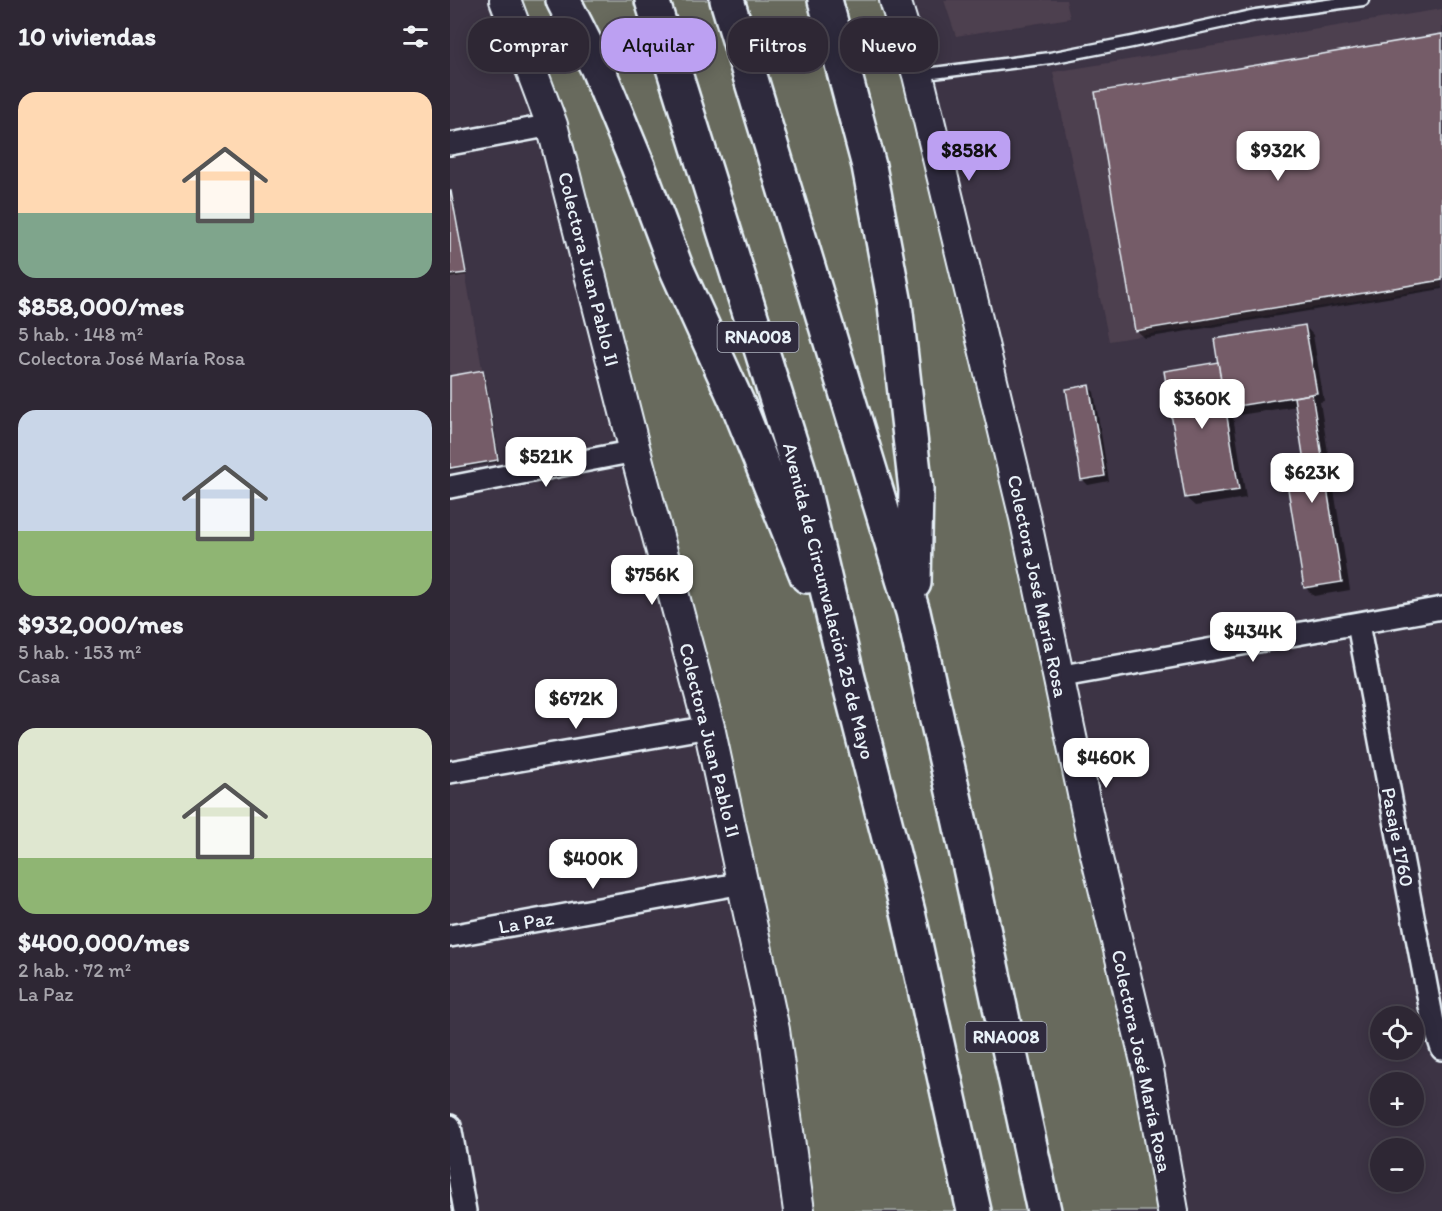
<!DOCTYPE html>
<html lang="es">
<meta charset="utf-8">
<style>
body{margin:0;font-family:Itim,sans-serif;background:#3a3340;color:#f1f3f6;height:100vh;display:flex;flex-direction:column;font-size:22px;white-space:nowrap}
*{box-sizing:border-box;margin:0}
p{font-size:20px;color:#a7a5ac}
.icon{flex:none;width:33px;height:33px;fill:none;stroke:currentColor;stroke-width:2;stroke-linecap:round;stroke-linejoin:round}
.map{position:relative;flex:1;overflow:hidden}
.sheet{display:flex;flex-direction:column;background:#2e2734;width:450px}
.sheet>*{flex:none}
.banner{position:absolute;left:18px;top:18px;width:570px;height:54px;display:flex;gap:12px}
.controls{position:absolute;left:920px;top:1006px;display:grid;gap:12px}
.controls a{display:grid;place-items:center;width:54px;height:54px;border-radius:50%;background:#2e2734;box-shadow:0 3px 15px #0003,0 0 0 2px #49444f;font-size:30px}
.price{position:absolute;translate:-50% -51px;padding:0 14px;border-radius:12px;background:#fff;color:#222;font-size:20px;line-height:39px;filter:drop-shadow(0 2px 3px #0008)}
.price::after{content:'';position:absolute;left:50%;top:36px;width:18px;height:14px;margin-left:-9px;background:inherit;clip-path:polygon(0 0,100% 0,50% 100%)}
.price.current{background:#bca0f2;color:#111}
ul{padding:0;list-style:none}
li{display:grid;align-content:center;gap:12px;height:318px;padding:0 18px}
li span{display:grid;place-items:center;height:186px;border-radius:18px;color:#555}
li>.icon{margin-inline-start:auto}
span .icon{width:108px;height:108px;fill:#fffc;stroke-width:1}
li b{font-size:26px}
h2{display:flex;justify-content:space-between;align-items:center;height:72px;padding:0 18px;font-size:26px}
.pill{padding:0 21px;border-radius:24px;background:#2e2734;box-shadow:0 3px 15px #0003,0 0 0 2px #49444f;font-size:21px;line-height:54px}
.pill.current{background:#bca0f2;color:#111}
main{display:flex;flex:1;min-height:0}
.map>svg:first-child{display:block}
.built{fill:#4e404f}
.green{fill:#676b5d;stroke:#a8aeaa;stroke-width:1.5}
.shadow{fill:#0007}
.building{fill:#745c67;stroke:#e8f1f8;stroke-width:1.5}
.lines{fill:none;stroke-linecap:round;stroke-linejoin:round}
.lane-casing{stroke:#e8f1f8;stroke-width:15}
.street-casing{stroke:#e8f1f8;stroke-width:26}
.secondary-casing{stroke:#e8f1f8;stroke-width:34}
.highway-casing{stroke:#e8f1f8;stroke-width:38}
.lane{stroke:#2f2a3d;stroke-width:10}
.street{stroke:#2f2a3d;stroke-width:21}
.secondary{stroke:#2f2a3d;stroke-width:30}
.highway{stroke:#2f2a3d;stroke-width:33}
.labels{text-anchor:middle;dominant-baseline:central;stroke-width:6;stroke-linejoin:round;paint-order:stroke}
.shield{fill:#2f2a3d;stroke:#b0b5c0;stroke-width:1.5}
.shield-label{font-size:18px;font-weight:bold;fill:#e8f1f8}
.street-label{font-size:20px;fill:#e8f1f8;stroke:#2f2a3d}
</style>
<main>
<section class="sheet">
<h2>10 viviendas<svg class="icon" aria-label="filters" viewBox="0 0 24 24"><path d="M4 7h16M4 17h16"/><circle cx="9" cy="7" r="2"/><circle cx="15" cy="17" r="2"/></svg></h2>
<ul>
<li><span style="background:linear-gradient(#ffd9b3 65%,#7fa58c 0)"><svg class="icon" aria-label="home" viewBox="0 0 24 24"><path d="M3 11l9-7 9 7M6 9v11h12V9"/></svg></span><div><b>$858,000/mes</b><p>5 hab. · 148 m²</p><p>Colectora José María Rosa</p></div></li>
<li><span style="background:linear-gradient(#c9d6e8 65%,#8fb573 0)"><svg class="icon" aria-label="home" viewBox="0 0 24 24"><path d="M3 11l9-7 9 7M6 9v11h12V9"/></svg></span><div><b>$932,000/mes</b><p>5 hab. · 153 m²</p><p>Casa</p></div></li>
<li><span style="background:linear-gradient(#dfe7d0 70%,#8fb573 0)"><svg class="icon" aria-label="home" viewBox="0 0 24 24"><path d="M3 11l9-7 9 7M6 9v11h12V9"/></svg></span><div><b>$400,000/mes</b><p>2 hab. · 72 m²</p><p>La Paz</p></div></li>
</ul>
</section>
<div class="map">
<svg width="992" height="1211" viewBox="0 0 992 1211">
<rect width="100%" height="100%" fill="#3d3445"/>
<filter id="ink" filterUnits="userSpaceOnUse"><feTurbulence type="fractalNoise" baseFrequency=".0167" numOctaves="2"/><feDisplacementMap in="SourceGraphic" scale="12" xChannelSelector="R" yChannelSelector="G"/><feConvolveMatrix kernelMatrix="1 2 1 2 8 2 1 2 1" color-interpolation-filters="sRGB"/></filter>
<g filter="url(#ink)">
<g class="built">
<polygon points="494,0 616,0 620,18 506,36"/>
<polygon points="992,9 992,287 659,341 603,72"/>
<polygon points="0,191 1,191 48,460 0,468"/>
</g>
<polygon class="green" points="55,0 445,0 723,1211 349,1211 324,1030"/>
<g class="shadow">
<polygon points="992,36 992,289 695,338 686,330"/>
<polygon points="0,192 3,195 17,275 0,278"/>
<polygon points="855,326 863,335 874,401 870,402 900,590 864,596 855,587 856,462 847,406 783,416 796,498 745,506 736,498 770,364"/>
<polygon points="32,372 35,374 50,462 0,470 0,377"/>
<polygon points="638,386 644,392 659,481 638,485 633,480"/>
</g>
<g class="building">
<polygon points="992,34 992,280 685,331 645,92"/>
<polygon points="0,191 1,191 16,273 0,275"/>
<polygon points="855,325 867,393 775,408 764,339"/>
<polygon points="768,362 789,490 735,498 714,371"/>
<polygon points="33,370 48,460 0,468 0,376"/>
<polygon points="639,385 655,476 631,480 616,389"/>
<polygon points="862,394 892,582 854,588 834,464 854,461 844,397"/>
</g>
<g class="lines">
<g class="lane-casing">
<polyline id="lane" points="468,75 600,58 682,42 806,15 913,0"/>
</g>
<g class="street-casing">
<g id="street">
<polyline points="0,144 102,125"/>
<polyline points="0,487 185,451"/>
<polyline points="908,624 983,1022 992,1049"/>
<polyline points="607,677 992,608"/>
<polyline points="0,772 259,727"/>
<polyline points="0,936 293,883"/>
<polyline points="0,1126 15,1211"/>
</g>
</g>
<g class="secondary-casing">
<g id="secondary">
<polyline points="55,0 102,125 185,451 259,727 324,1030 349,1211"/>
<polyline points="445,0 468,75 575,518 644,846 698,1070 723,1211"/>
</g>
</g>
<g class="highway-casing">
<g id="highway">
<polyline points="113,0 147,67 188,166 227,270 290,409 357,576"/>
<polyline points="202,0 348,467 398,678 458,912 524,1211"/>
<polyline points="277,0 463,612 519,863 594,1211"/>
<polyline points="375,0 419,166 445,304 466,490 464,583"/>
</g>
</g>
<use href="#lane" class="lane"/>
<use href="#street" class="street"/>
<use href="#secondary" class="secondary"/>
<use href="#highway" class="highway"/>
</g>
</g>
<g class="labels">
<g class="shield">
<rect x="267.5" y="322" width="81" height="30" rx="4.5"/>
<rect x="515.5" y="1022" width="81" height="30" rx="4.5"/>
</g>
<g class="shield-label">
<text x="308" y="337">RNA008</text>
<text x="556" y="1037">RNA008</text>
</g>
<g class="street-label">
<text transform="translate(139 269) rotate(76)">Colectora Juan Pablo II</text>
<text transform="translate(588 586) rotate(78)">Colectora José María Rosa</text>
<text transform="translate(379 601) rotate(76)">Avenida de Circunvalación 25 de Mayo</text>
<text transform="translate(260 740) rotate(76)">Colectora Juan Pablo II</text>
<text transform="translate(948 837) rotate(79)">Pasaje 1760</text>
<text transform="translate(76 922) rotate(-10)">La Paz</text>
<text transform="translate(692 1061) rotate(78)">Colectora José María Rosa</text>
</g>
</g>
</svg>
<div class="controls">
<a><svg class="icon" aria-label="locate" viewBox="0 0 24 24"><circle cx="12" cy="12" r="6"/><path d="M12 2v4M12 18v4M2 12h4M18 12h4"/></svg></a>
<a>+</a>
<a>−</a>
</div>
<b class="price current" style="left:519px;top:182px">$858K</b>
<b class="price" style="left:828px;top:182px">$932K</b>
<b class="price" style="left:752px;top:430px">$360K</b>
<b class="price" style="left:96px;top:488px">$521K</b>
<b class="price" style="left:862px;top:504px">$623K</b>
<b class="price" style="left:202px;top:606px">$756K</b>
<b class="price" style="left:803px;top:663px">$434K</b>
<b class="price" style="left:126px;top:730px">$672K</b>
<b class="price" style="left:656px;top:789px">$460K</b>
<b class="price" style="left:143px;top:890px">$400K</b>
<div class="banner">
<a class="pill">Comprar</a>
<a class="pill current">Alquilar</a>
<a class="pill">Filtros</a>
<a class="pill">Nuevo</a>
</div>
</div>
</main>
